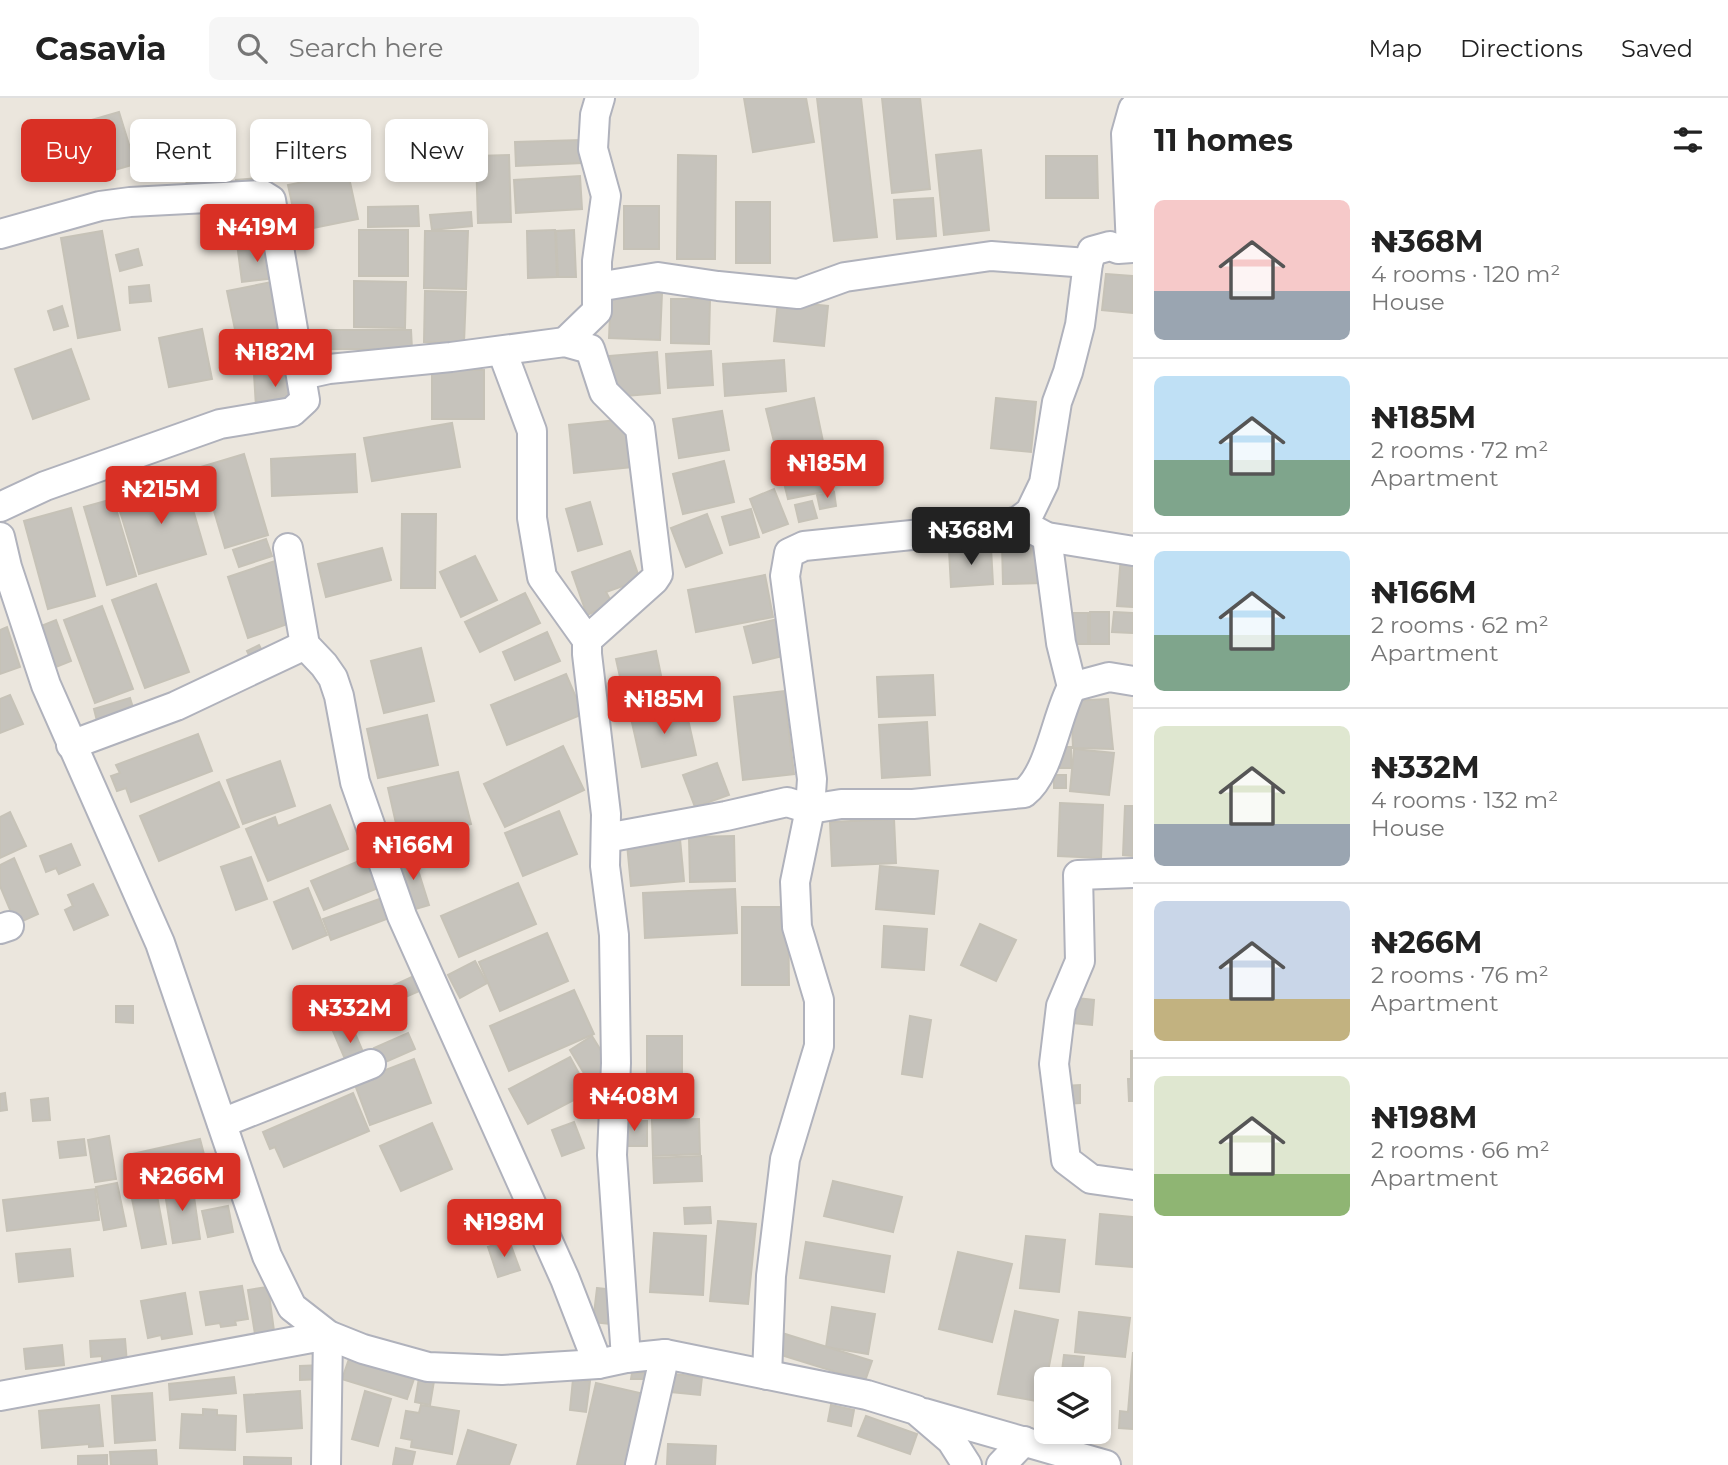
<!DOCTYPE html>
<meta charset="utf-8">
<style>
body{margin:0;font-family:Montserrat,sans-serif;background:#f6f6f6;color:#222;height:100vh;display:flex;flex-direction:column;font-size:26px;white-space:nowrap}
*{box-sizing:border-box;margin:0}
p{font-size:23px;color:#767676}
.icon{flex:none;width:38px;height:38px;fill:none;stroke:currentColor;stroke-width:2;stroke-linecap:round;stroke-linejoin:round}
.map{position:relative;flex:1;overflow:hidden}
.side{display:flex;flex-direction:column;background:#fff;width:595px}
.side>*{flex:none}
.guide{position:absolute;left:21px;top:21px;width:665px;height:63px;display:flex;gap:14px}
.fabs{position:absolute;left:1034px;top:1269px;display:grid;gap:14px}
.fabs a{display:grid;place-items:center;width:77px;height:77px;border-radius:10px;background:#fff;box-shadow:0 4px 10px #0003;font-size:35px}
.price{position:absolute;translate:-50% -60px;padding:0 16px;border-radius:7px;background:#d93025;color:#fff;font-size:23px;line-height:46px;filter:drop-shadow(0 2px 4px #0008)}
.price::after{content:'';position:absolute;left:50%;top:42px;width:21px;height:16px;margin-left:-10px;background:inherit;clip-path:polygon(0 0,100% 0,50% 100%)}
.price.active{background:#222;color:#fff}
ul{padding:0;list-style:none}
li{display:flex;align-items:center;gap:21px;height:175px;padding:0 21px}
li+li{border-top:2px solid #e0e0e0}
li span{display:grid;place-items:center;flex:none;width:196px;height:140px;border-radius:10px;color:#555}
li>.icon{margin-inline-start:auto}
span .icon{width:84px;height:84px;fill:#fffc;stroke-width:1}
li b{font-size:30px}
h2{display:flex;justify-content:space-between;align-items:center;height:84px;padding:0 21px;font-size:30px}
.pill{padding:0 24px;border-radius:10px;background:#fff;box-shadow:0 4px 10px #0003;font-size:24px;line-height:63px}
.pill.active{background:#d93025;color:#fff}
header{display:flex;align-items:center;gap:42px;box-sizing:border-box;height:98px;padding:0 35px;background:#fff;border-bottom:2px solid #e0e0e0}
header strong{font-size:33px}
nav{display:flex;gap:38px;margin-inline-start:auto;font-size:24px}
.search{width:490px;height:63px;background:#f6f6f6;display:flex;align-items:center;gap:18px;box-sizing:border-box;padding:0 24px;border-radius:10px;color:#767676;font-size:26px}
main{display:flex;flex:1;min-height:0}
.map>svg:first-child{display:block}
.building{fill:#c6c3bc;stroke:#c6c2b7;stroke-width:2}
.lines{fill:none;stroke-linecap:round;stroke-linejoin:round}
.street-casing{stroke:#b0b2bc;stroke-width:32}
.street{stroke:#fff;stroke-width:28}
</style>
<header>
<strong>Casavia</strong>
<div class="search"><svg class="icon" aria-label="search" viewBox="0 0 24 24"><circle cx="10" cy="10" r="6"/><path d="M15 15l6 6"/></svg>Search here</div>
<nav><a>Map</a><a>Directions</a><a>Saved</a></nav>
</header>
<main>
<div class="map">
<svg width="1133" height="1367" viewBox="0 0 1133 1367">
<rect width="100%" height="100%" fill="#ebe6dd"/>
<g class="building">
<polygon points="744,0 806,0 814,44 753,54"/>
<polygon points="817,0 861,0 877,139 834,143"/>
<polygon points="882,0 920,0 930,91 892,95"/>
<polygon points="119,14 135,66 87,80 71,28"/>
<polygon points="581,42 582,65 516,68 515,44"/>
<polygon points="220,50 222,67 183,72 180,56"/>
<polygon points="981,52 989,132 944,137 936,57"/>
<polygon points="509,57 511,124 478,125 476,58"/>
<polygon points="678,57 716,58 715,161 677,161"/>
<polygon points="1046,58 1097,58 1098,100 1046,100"/>
<polygon points="220,74 222,95 188,99 186,79"/>
<polygon points="348,75 358,121 298,133 288,87"/>
<polygon points="580,78 582,111 516,115 514,82"/>
<polygon points="258,80 260,94 238,97 236,82"/>
<polygon points="933,100 936,138 897,141 894,102"/>
<rect x="736" y="104" width="34" height="61"/>
<polygon points="418,108 419,128 368,129 368,109"/>
<rect x="624" y="108" width="35" height="43"/>
<polygon points="471,114 472,128 432,132 430,117"/>
<rect x="359" y="132" width="49" height="46"/>
<polygon points="555,132 557,179 528,180 527,133"/>
<polygon points="574,132 576,179 558,179 556,133"/>
<polygon points="102,133 120,232 78,240 61,140"/>
<polygon points="425,133 468,133 466,191 424,190"/>
<polygon points="273,149 276,180 242,184 238,153"/>
<polygon points="138,151 142,167 120,173 116,157"/>
<polygon points="1106,176 1133,178 1133,215 1102,212"/>
<polygon points="277,183 287,232 237,241 227,193"/>
<polygon points="354,183 406,184 405,230 354,229"/>
<polygon points="149,187 151,203 130,205 129,189"/>
<polygon points="425,193 466,194 464,245 424,244"/>
<polygon points="611,193 662,195 660,242 609,240"/>
<polygon points="671,201 710,201 709,246 671,245"/>
<polygon points="778,203 828,208 824,248 774,243"/>
<polygon points="62,208 68,228 54,232 48,213"/>
<polygon points="202,231 212,281 169,289 159,240"/>
<polygon points="325,232 411,232 412,251 325,251"/>
<polygon points="71,251 89,301 33,321 15,271"/>
<polygon points="711,253 713,287 668,290 666,256"/>
<polygon points="657,254 660,295 614,299 610,258"/>
<polygon points="784,262 786,293 725,298 723,266"/>
<rect x="432" y="272" width="52" height="49"/>
<polygon points="294,273 297,305 256,309 254,276"/>
<polygon points="814,300 833,392 788,401 766,311"/>
<polygon points="996,300 1036,304 1031,354 991,350"/>
<polygon points="722,313 729,352 679,360 673,321"/>
<polygon points="627,321 632,369 574,375 569,327"/>
<polygon points="452,325 460,369 372,383 364,340"/>
<polygon points="244,356 268,437 225,450 201,369"/>
<polygon points="355,356 357,394 272,398 271,361"/>
<polygon points="724,363 734,404 683,416 673,376"/>
<polygon points="184,381 206,456 139,476 116,400"/>
<polygon points="774,391 788,426 763,435 750,401"/>
<polygon points="834,394 836,408 820,411 817,397"/>
<polygon points="113,401 136,478 107,487 84,409"/>
<polygon points="812,403 817,420 799,424 795,407"/>
<polygon points="590,404 602,446 578,453 566,411"/>
<polygon points="71,410 95,498 48,511 24,423"/>
<polygon points="751,411 759,439 730,447 722,419"/>
<polygon points="402,416 436,416 435,490 401,490"/>
<polygon points="707,416 722,455 686,469 671,430"/>
<polygon points="266,441 272,458 239,469 233,452"/>
<polygon points="1042,445 1043,485 1003,486 1002,446"/>
<polygon points="382,450 391,482 326,499 318,466"/>
<polygon points="991,450 993,486 951,489 949,452"/>
<polygon points="630,453 640,482 606,494 612,505 587,517 572,474"/>
<polygon points="475,458 497,502 461,519 440,474"/>
<polygon points="1121,458 1133,458 1133,509 1117,508"/>
<polygon points="275,463 296,523 248,540 228,479"/>
<polygon points="765,477 773,519 696,534 688,492"/>
<polygon points="156,486 189,574 145,590 112,502"/>
<polygon points="525,495 540,525 480,554 465,524"/>
<polygon points="102,508 133,591 95,605 64,522"/>
<rect x="1090" y="514" width="19" height="32"/>
<polygon points="1114,514 1133,515 1133,535 1112,534"/>
<rect x="1066" y="515" width="22" height="31"/>
<polygon points="778,521 787,557 753,565 744,529"/>
<polygon points="56,522 71,563 56,569 41,528"/>
<polygon points="7,529 20,569 0,576 0,532"/>
<polygon points="547,534 560,563 515,582 503,554"/>
<polygon points="259,547 266,561 254,567 247,553"/>
<polygon points="421,550 434,603 384,615 371,563"/>
<polygon points="656,553 665,597 626,606 616,561"/>
<polygon points="566,576 583,616 507,647 491,607"/>
<polygon points="933,577 935,617 879,619 877,579"/>
<polygon points="784,593 794,676 743,682 734,599"/>
<polygon points="10,597 23,626 0,635 0,601"/>
<polygon points="130,600 135,616 98,627 94,611"/>
<polygon points="1108,601 1113,651 1073,650 1071,603"/>
<polygon points="685,608 696,657 642,669 631,620"/>
<polygon points="427,617 438,667 378,680 367,631"/>
<polygon points="927,624 930,677 882,680 879,627"/>
<polygon points="198,636 212,673 131,704 126,690 117,693 111,678 120,675 116,667"/>
<polygon points="563,648 584,692 505,729 484,686"/>
<rect x="1060" y="649" width="11" height="21"/>
<polygon points="1074,651 1114,655 1109,697 1070,693"/>
<polygon points="280,663 295,708 243,726 227,682"/>
<polygon points="717,665 729,697 695,709 683,677"/>
<polygon points="458,674 471,726 400,743 388,690"/>
<rect x="1054" y="677" width="12" height="13"/>
<polygon points="219,684 239,729 159,763 140,718"/>
<polygon points="1060,705 1103,707 1101,760 1058,758"/>
<polygon points="330,707 348,751 268,783 246,731 275,719 278,728"/>
<polygon points="1125,708 1133,708 1133,758 1123,757"/>
<polygon points="559,713 577,756 523,778 505,735"/>
<polygon points="10,714 26,748 0,760 0,719"/>
<polygon points="894,721 896,765 832,768 830,724"/>
<polygon points="734,738 735,783 690,784 689,739"/>
<polygon points="680,741 684,783 631,788 627,746"/>
<polygon points="71,746 80,767 59,776 56,770 46,774 40,758"/>
<polygon points="413,756 429,807 412,812 396,762"/>
<polygon points="371,758 383,788 324,812 311,783"/>
<polygon points="251,759 267,801 236,812 221,769"/>
<polygon points="14,760 38,816 16,826 0,788 0,767"/>
<polygon points="880,768 938,773 934,816 876,811"/>
<polygon points="518,785 536,826 459,859 441,818"/>
<polygon points="93,786 108,817 74,832 65,812 73,808 68,797"/>
<polygon points="308,790 327,837 293,851 274,804"/>
<polygon points="735,791 737,835 645,840 643,795"/>
<polygon points="385,799 392,819 331,842 323,821"/>
<polygon points="742,809 788,809 789,887 742,887"/>
<polygon points="980,826 1016,842 996,883 961,867"/>
<polygon points="884,828 927,831 924,872 882,869"/>
<polygon points="547,835 568,883 500,913 479,864"/>
<polygon points="475,863 487,885 460,900 448,877"/>
<polygon points="418,876 424,891 394,904 388,890"/>
<polygon points="574,892 594,936 509,973 490,928"/>
<polygon points="1076,900 1094,902 1092,927 1073,925"/>
<polygon points="116,908 133,908 133,925 116,924"/>
<polygon points="910,918 931,922 922,979 902,976"/>
<polygon points="351,926 366,961 348,968 333,933"/>
<polygon points="408,935 415,951 381,966 374,950"/>
<polygon points="592,938 611,969 588,982 570,952"/>
<rect x="647" y="938" width="35" height="38"/>
<rect x="1131" y="953" width="2" height="27"/>
<polygon points="570,959 589,994 528,1026 509,991"/>
<polygon points="414,961 431,1005 370,1027 354,984"/>
<polygon points="1128,981 1133,981 1133,1003 1129,1003"/>
<polygon points="1080,987 1080,1005 1065,1006 1064,988"/>
<polygon points="630,989 680,990 679,1016 629,1015"/>
<polygon points="5,995 7,1012 0,1013 0,996"/>
<polygon points="353,995 369,1033 284,1069 275,1049 270,1051 263,1034"/>
<polygon points="48,1000 50,1022 33,1023 31,1002"/>
<polygon points="699,1021 700,1056 653,1058 652,1022"/>
<polygon points="621,1023 647,1023 647,1048 622,1048"/>
<polygon points="574,1024 584,1050 562,1058 552,1032"/>
<polygon points="432,1025 452,1071 401,1093 380,1048"/>
<polygon points="109,1038 116,1081 95,1084 88,1042"/>
<polygon points="84,1041 86,1057 60,1060 58,1044"/>
<polygon points="200,1041 206,1064 137,1079 132,1056"/>
<polygon points="701,1058 702,1083 654,1085 653,1060"/>
<polygon points="833,1083 902,1099 893,1134 824,1118"/>
<polygon points="117,1085 126,1128 104,1132 96,1089"/>
<polygon points="192,1085 200,1141 173,1145 164,1089"/>
<polygon points="155,1087 166,1146 142,1150 130,1091"/>
<polygon points="95,1091 99,1122 7,1133 3,1102"/>
<polygon points="228,1108 233,1134 208,1139 202,1113"/>
<polygon points="710,1109 711,1125 685,1126 684,1110"/>
<polygon points="1100,1116 1133,1119 1133,1169 1096,1166"/>
<polygon points="718,1123 756,1126 748,1206 710,1203"/>
<polygon points="654,1135 706,1138 703,1197 650,1194"/>
<polygon points="1026,1138 1065,1142 1059,1194 1020,1190"/>
<polygon points="509,1142 520,1172 498,1179 488,1149"/>
<polygon points="806,1144 890,1158 884,1194 800,1180"/>
<polygon points="70,1151 73,1178 19,1184 16,1156"/>
<polygon points="958,1154 1012,1166 992,1244 939,1231"/>
<polygon points="242,1188 248,1221 235,1223 236,1227 221,1229 220,1225 206,1227 200,1194"/>
<polygon points="268,1189 274,1233 255,1236 248,1192"/>
<polygon points="597,1190 614,1192 610,1226 593,1224"/>
<polygon points="185,1195 192,1236 162,1241 161,1237 148,1240 141,1203"/>
<polygon points="832,1209 875,1216 868,1256 826,1249"/>
<polygon points="1015,1213 1058,1222 1042,1304 998,1296"/>
<polygon points="1079,1214 1130,1220 1125,1259 1075,1254"/>
<polygon points="782,1235 872,1263 865,1283 775,1255"/>
<polygon points="125,1241 127,1265 102,1267 102,1258 91,1259 90,1243"/>
<polygon points="62,1247 64,1267 26,1271 24,1251"/>
<polygon points="1133,1254 1133,1331 1119,1330 1120,1313 1128,1314"/>
<polygon points="1064,1257 1084,1259 1081,1281 1061,1281"/>
<polygon points="349,1261 414,1281 407,1301 342,1281"/>
<polygon points="323,1267 323,1281 300,1282 300,1268"/>
<polygon points="632,1275 650,1275 650,1281 631,1281"/>
<polygon points="673,1276 702,1279 700,1297 671,1294"/>
<polygon points="234,1279 236,1295 170,1302 169,1286"/>
<polygon points="419,1280 434,1283 430,1307 415,1304"/>
<polygon points="573,1281 590,1283 586,1314 570,1312"/>
<polygon points="596,1285 644,1296 628,1367 577,1367"/>
<polygon points="300,1293 302,1330 247,1334 244,1297"/>
<polygon points="365,1293 391,1301 378,1348 352,1341"/>
<polygon points="152,1295 155,1342 115,1345 112,1298"/>
<polygon points="99,1307 103,1348 89,1349 89,1346 42,1350 39,1313"/>
<polygon points="421,1307 459,1313 452,1356 411,1349 412,1342 401,1340 406,1313 419,1315"/>
<polygon points="831,1307 854,1312 851,1328 828,1323"/>
<polygon points="203,1311 217,1312 217,1317 236,1318 235,1352 180,1350 182,1316 203,1317"/>
<polygon points="1099,1313 1105,1313 1104,1339 1084,1338 1084,1334 1099,1334"/>
<polygon points="866,1318 917,1336 910,1356 858,1338"/>
<polygon points="468,1332 516,1347 509,1367 457,1367"/>
<polygon points="668,1346 716,1348 715,1367 667,1367"/>
<polygon points="396,1350 415,1354 412,1367 393,1367"/>
<polygon points="156,1352 157,1367 111,1367 110,1354"/>
<polygon points="107,1357 107,1367 78,1367 78,1358"/>
<polygon points="244,1359 291,1360 291,1367 244,1367"/>
</g>
<g class="lines">
<g class="street-casing">
<g id="street">
<polyline points="0,136 100,108 130,104 263,97 271,102 305,302 292,314 220,326 45,388 0,409"/>
<polyline points="1131,150 1126,36 1133,11"/>
<polyline points="597,189 658,179 718,188 798,196 845,179 991,158 1088,165"/>
<polyline points="565,244 597,213 597,163 606,98 593,51 595,17 600,0"/>
<polyline points="502,253 532,333 532,420 542,479 587,542"/>
<polyline points="302,277 329,271 451,259 565,244 590,251 604,294 640,330 658,476 654,482 587,542 587,556 606,716 605,768 614,837 616,965 612,1057 626,1260"/>
<polyline points="1032,431 1047,439 1133,453"/>
<polyline points="0,439 7,469 46,587 160,845 267,1158 292,1209 328,1237 363,1251 428,1269 502,1272 598,1266 626,1260 665,1256 867,1297 916,1312 951,1342 967,1367"/>
<polyline points="288,450 305,547 324,567 333,580 339,598 355,684 402,818 565,1181 598,1266"/>
<polyline points="1072,589 1109,579 1133,583"/>
<polyline points="71,647 176,608 305,547"/>
<path d="M606,740l120,-22 61,-14 23,7 31,-5h72l111,-11c26,-20 32,-77 48,-106l-11,-44 -14,-106"/>
<polyline points="1133,775 1078,777 1080,863 1061,908 1054,966 1066,1062 1091,1081 1133,1087"/>
<polyline points="0,831 9,828"/>
<polyline points="222,1025 371,966"/>
<polyline points="767,1277 771,1178 785,1061 819,948 819,902 797,829 795,784 810,711 812,681 785,478 789,455 804,448 1000,428 1018,423 1030,414 1044,385 1057,304 1068,274 1080,227 1088,165 1092,153 1110,148 1118,151 1133,150"/>
<polyline points="0,1298 328,1237 326,1367"/>
<polyline points="924,1315 1106,1367"/>
<polyline points="640,1367 665,1256"/>
<polyline points="1001,1367 1024,1343"/>
</g>
</g>
<use href="#street" class="street"/>
</g>
</svg>
<div class="fabs">
<a><svg class="icon" aria-label="layers" viewBox="0 0 24 24"><path d="M12 4l9 5-9 5-9-5zM3 14l9 5 9-5"/></svg></a>
</div>
<b class="price" style="left:257px;top:166px">₦419M</b>
<b class="price" style="left:275px;top:291px">₦182M</b>
<b class="price" style="left:827px;top:402px">₦185M</b>
<b class="price" style="left:161px;top:428px">₦215M</b>
<b class="price active" style="left:971px;top:469px">₦368M</b>
<b class="price" style="left:664px;top:638px">₦185M</b>
<b class="price" style="left:413px;top:784px">₦166M</b>
<b class="price" style="left:350px;top:947px">₦332M</b>
<b class="price" style="left:634px;top:1035px">₦408M</b>
<b class="price" style="left:182px;top:1115px">₦266M</b>
<b class="price" style="left:504px;top:1161px">₦198M</b>
<div class="guide">
<a class="pill active">Buy</a>
<a class="pill">Rent</a>
<a class="pill">Filters</a>
<a class="pill">New</a>
</div>
</div>
<section class="side">
<h2>11 homes<svg class="icon" aria-label="filters" viewBox="0 0 24 24"><path d="M4 7h16M4 17h16"/><circle cx="9" cy="7" r="2"/><circle cx="15" cy="17" r="2"/></svg></h2>
<ul>
<li><span style="background:linear-gradient(#f6c9c9 65%,#9aa5b1 0)"><svg class="icon" aria-label="home" viewBox="0 0 24 24"><path d="M3 11l9-7 9 7M6 9v11h12V9"/></svg></span><div><b>₦368M</b><p>4 rooms · 120 m²</p><p>House</p></div></li>
<li><span style="background:linear-gradient(#bfe0f5 60%,#7fa58c 0)"><svg class="icon" aria-label="home" viewBox="0 0 24 24"><path d="M3 11l9-7 9 7M6 9v11h12V9"/></svg></span><div><b>₦185M</b><p>2 rooms · 72 m²</p><p>Apartment</p></div></li>
<li><span style="background:linear-gradient(#bfe0f5 60%,#7fa58c 0)"><svg class="icon" aria-label="home" viewBox="0 0 24 24"><path d="M3 11l9-7 9 7M6 9v11h12V9"/></svg></span><div><b>₦166M</b><p>2 rooms · 62 m²</p><p>Apartment</p></div></li>
<li><span style="background:linear-gradient(#dfe7d0 70%,#9aa5b1 0)"><svg class="icon" aria-label="home" viewBox="0 0 24 24"><path d="M3 11l9-7 9 7M6 9v11h12V9"/></svg></span><div><b>₦332M</b><p>4 rooms · 132 m²</p><p>House</p></div></li>
<li><span style="background:linear-gradient(#c9d6e8 70%,#c2b280 0)"><svg class="icon" aria-label="home" viewBox="0 0 24 24"><path d="M3 11l9-7 9 7M6 9v11h12V9"/></svg></span><div><b>₦266M</b><p>2 rooms · 76 m²</p><p>Apartment</p></div></li>
<li><span style="background:linear-gradient(#dfe7d0 70%,#8fb573 0)"><svg class="icon" aria-label="home" viewBox="0 0 24 24"><path d="M3 11l9-7 9 7M6 9v11h12V9"/></svg></span><div><b>₦198M</b><p>2 rooms · 66 m²</p><p>Apartment</p></div></li>
</ul>
</section>
</main>
